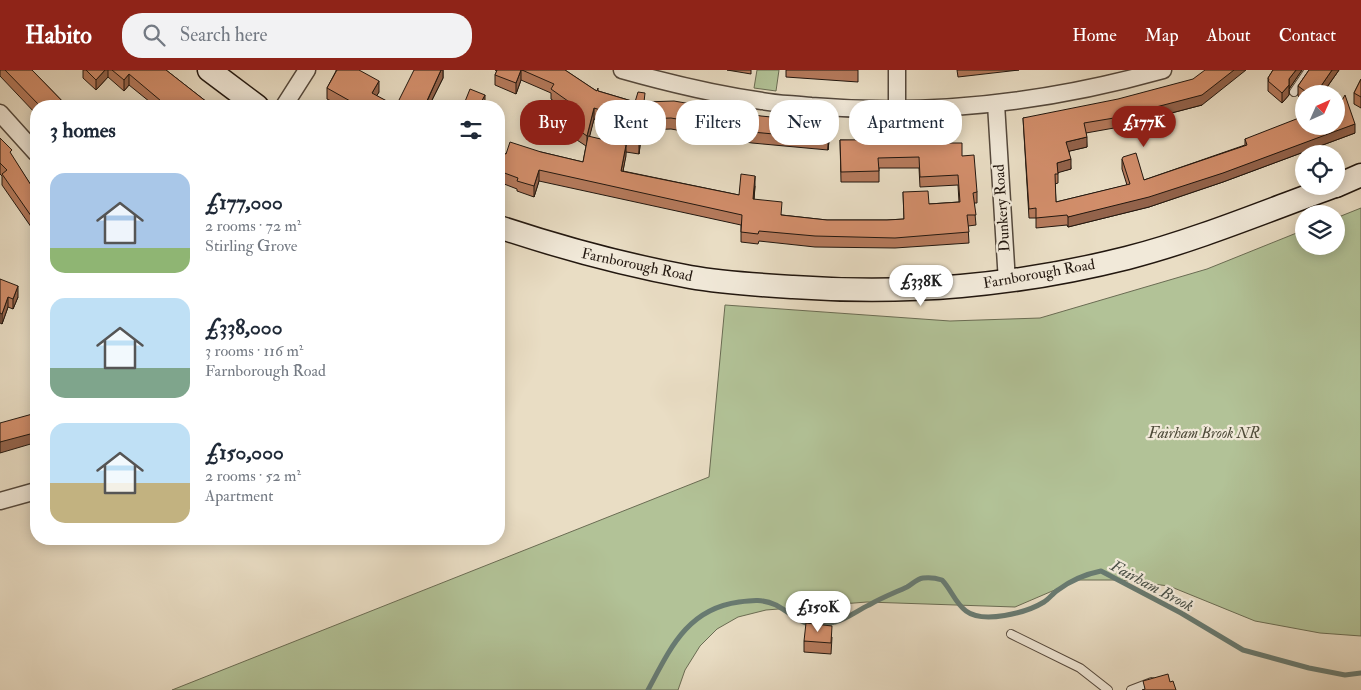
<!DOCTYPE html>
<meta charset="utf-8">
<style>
body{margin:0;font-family:"IM FELL Double Pica",serif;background:#f2f2f3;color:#1f2937;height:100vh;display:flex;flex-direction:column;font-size:19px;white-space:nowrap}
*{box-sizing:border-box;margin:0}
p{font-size:16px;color:#747a83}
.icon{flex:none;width:28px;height:28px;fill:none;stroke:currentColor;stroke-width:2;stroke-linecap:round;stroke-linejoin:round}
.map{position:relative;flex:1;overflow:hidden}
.drawer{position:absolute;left:30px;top:30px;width:475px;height:445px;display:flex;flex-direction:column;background:#fff;border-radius:20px;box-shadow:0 2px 12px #0003}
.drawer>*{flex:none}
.banner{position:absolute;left:520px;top:30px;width:475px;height:45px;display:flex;gap:10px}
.needle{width:32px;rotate:45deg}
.buttons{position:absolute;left:1295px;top:15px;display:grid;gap:10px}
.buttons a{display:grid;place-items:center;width:50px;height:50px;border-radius:50%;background:#fff;box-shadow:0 2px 12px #0003;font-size:25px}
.price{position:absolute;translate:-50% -42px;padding:0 11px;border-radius:18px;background:#fff;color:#222;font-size:16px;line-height:32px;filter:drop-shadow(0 1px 2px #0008)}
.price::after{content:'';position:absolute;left:50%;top:30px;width:15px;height:11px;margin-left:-8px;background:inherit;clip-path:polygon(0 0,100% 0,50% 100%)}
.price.on{background:#8f2418;color:#fff}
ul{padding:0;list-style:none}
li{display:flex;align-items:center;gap:15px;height:125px;padding:0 20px}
li span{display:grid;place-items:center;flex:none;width:140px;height:100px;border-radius:15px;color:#555}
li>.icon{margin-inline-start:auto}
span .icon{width:60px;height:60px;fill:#fffc;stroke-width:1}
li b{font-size:21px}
h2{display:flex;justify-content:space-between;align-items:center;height:60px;padding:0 20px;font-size:21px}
.tag{padding:0 18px;border-radius:20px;background:#fff;box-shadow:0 2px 12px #0003;font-size:18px;line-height:45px}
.tag.on{background:#8f2418;color:#fff}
header{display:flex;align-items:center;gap:30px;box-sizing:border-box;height:70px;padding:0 25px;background:#8f2418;color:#fff}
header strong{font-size:24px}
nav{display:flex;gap:28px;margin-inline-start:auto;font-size:18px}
.search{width:350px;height:45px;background:#f2f2f3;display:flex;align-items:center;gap:12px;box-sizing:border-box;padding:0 18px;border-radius:20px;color:#747a83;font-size:19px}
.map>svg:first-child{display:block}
.green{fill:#b2c297;stroke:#6a6c53}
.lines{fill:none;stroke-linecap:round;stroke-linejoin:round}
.stream{stroke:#687a71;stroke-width:5}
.lane-casing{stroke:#54483c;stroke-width:10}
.street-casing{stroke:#54483c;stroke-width:19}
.secondary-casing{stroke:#22170f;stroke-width:25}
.lane{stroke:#f1e9d9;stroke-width:8}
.street{stroke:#f1e9d9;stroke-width:16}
.secondary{stroke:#f1e9d9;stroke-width:22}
.wall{fill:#b57a5c;stroke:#22170f;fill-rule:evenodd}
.shaded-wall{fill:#93634b;stroke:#22170f}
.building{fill:#d28e6b;stroke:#22170f}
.labels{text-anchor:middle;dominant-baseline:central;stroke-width:4.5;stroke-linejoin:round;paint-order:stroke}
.street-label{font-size:15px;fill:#22170f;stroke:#f1e9d9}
.park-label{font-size:15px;font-style:italic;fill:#4d4a38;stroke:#f1e9d9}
.water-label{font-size:16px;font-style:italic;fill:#4b5148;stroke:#f1e9d9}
</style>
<header>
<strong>Habito</strong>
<div class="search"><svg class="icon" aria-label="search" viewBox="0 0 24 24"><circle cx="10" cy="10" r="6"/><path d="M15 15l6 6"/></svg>Search here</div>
<nav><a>Home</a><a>Map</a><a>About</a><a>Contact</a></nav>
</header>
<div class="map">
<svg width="1361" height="620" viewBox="0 0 1361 620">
<rect width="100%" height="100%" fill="#e9ddc4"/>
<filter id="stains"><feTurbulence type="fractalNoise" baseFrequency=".004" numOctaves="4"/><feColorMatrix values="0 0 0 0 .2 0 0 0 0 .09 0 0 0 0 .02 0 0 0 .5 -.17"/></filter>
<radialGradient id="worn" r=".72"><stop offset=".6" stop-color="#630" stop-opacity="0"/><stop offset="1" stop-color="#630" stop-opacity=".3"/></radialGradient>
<g class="green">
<polygon points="757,0 779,0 776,21 754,18"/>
<polygon points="1361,138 1361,566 1320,563 1255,551 1169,516 1120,510 1078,510 1015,537 867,532 766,540 738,547 717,559 700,576 685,600 678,620 172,620 709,407 725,235 950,251 1040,248 1207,199 1304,160 1304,176 1336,176 1336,148"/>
</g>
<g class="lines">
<path class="stream" d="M648,620c22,-41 39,-81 91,-88 14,-2 24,-3 37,3 22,12 29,27 59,17 12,-3 23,-12 34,-17 12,-7 25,-12 38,-18 6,-3 9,-8 16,-9 7,-1 13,0 19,2 9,9 13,23 24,31 17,13 60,2 78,-9 5,-3 9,-9 14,-12 12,-9 28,-16 43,-19l80,42 62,37 66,18 36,7 16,-2"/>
<g class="lane-casing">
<g id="lane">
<polyline points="1294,22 1309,0"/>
<polyline points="1011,564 1080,598 1108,620"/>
<polyline points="1131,620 1152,612"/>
</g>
</g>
<g class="street-casing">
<g id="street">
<path d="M622,0c46,13 92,24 140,31 16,3 33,3 49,5 118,10 238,-4 352,-36"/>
<polyline points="897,0 897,39"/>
<polyline points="996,34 1007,212"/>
<polyline points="284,36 307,0"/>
<polyline points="0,43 36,83"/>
<polyline points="0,431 36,421"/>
</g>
</g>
<g class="secondary-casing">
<g id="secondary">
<polyline points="209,0 257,36"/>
<polyline points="1336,116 1361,105"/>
<path d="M499,157c63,21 126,38 191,50 34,6 69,8 103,10 115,8 222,-1 334,-29 70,-18 139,-47 208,-72"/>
</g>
</g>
<use href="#lane" class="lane"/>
<use href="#street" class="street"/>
<use href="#secondary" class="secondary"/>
</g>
<g class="wall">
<polygon points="0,0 32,0 67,36 36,36 36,44 0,6"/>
<polygon points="83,0 166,0 212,36 155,36 129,15 124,21 108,7 96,20 83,8"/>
<polygon points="336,0 359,0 379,22 376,26 396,36 443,0 443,8 429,36 341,36 327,29 327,18 336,1"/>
<path d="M495,0h70l30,20 40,12h10l185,29 -2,19 -76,-7 -81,-14 -29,1 -3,24 -13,-2 -3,19 116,24 16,-9 -1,14 28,15 45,5h60l17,-1 -1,-27 26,12 30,-2 -1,-17 -38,2 -1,-19h-40v14h-38l-1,-42 108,3 14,13 15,36v11h-3l2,22 -8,1 1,17 -74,5 -80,-1 -56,-6 -1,3 -17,-2v-17l-202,-44 -5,16 -17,-6v-2l-18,-7v-30l7,2 35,-2 42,10 3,-16 -15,-10v-11l6,-7 -26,-19v-6l-30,-13 -5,14 -21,-9v-10l2,-4zM594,49l33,9 -3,12v5l-35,-8z"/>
<polygon points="727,0 751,0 751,4"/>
<polygon points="786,0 858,0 858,12 786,7"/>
<polygon points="957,0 1019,0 958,7"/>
<polygon points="1273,0 1302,0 1289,19 1289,25 1282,33 1268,21 1268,8"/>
<polygon points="1309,0 1339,0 1323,23 1323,24 1304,24 1304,30 1298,26 1298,16"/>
<polygon points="1361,9 1361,38 1354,34 1354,23"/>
<polygon points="1202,35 1114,58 1086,63 1087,77 1069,81 1071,99 1058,102 1058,113 1055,114 1056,132 1127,115 1122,99 1122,89 1144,110 1245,75 1245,69 1355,63 1223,112 1149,137 1068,157 1067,155 1036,158 1036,148 1029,148 1023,48"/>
<polygon points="0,68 36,123 36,164 2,115 2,106 0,104"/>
<polygon points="0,209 18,227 13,239 8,237 2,254 0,253"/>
<polygon points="832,567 831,584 804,582 804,571"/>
</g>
<g class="shaded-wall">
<polygon points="105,0 108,0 108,7 96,20 96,10"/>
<polygon points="441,0 443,0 443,8 429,36 425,36"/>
<polygon points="521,0 521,10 516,24 516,13"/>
<polygon points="1234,0 1246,0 1202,35 1114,58 1114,48"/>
<polygon points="1296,0 1302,0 1289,19 1289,9"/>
<polygon points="1332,0 1339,0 1322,24 1321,16"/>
<polygon points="129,4 129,15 124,21 124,10"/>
<polygon points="379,11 379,22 372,34 372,23"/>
<polygon points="1289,15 1289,25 1282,33 1282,23"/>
<polygon points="485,25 485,30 482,36 479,36"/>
<polygon points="594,38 594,49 587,77 587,66"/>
<polygon points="642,49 642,60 639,84 639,73"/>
<polygon points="830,50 830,61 828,80 828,69"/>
<polygon points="1355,54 1355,63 1223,112 1149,137 1068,157 1068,147"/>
<polygon points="1087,67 1087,77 1066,82 1066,72"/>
<polygon points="626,75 626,86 621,111 621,101"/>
<polygon points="1071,89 1071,99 1057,103 1057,93"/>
<polygon points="539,100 539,111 534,127 534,116"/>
<polygon points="755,106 755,116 753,140 753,129"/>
<polygon points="18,216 18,227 13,239 13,229"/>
<polygon points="8,227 8,237 2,254 2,244"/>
<polygon points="36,357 36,367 34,368 34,373 0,383 0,372"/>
</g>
<g class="building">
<polygon points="5,0 32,0 67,36 40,36"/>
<polygon points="86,0 105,0 96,10"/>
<polygon points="112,0 166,0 212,36 180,36 177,34 176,36 167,36 129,4 124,10"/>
<polygon points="337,0 359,0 379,11 372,23 396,36 414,0 441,0 425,35 428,36 359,36 327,18"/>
<polygon points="497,0 521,0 516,13 495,5"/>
<polygon points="522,0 565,0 595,20 597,21 598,18 598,21 635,32 638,22 645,23 644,32 674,31 761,46 812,51 812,49 830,50 828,69 752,62 671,48 642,49 639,73 631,73 624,70 630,49 594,38 587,66 571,55 582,41 551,19 554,14"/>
<polygon points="1205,0 1234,0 1202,25 1114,48 1084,53 1087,67 1066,72 1071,89 1057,93 1058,104 1055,104 1056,132 1130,114 1122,89 1123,87 1136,83 1144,110 1247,75 1245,69 1304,46 1304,56 1336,56 1336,41 1345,25 1355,54 1223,103 1149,127 1068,147 1067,145 1036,148 1036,138 1029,139 1023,48 1118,29 1193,9"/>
<polygon points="1273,0 1296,0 1289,9 1289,15 1282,23 1268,11 1269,10 1268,8"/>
<polygon points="1309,0 1332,0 1321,16 1323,24 1309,24 1298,16"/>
<polygon points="1361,9 1361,27 1354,23"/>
<polygon points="470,19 485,25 479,36 469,36 464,34"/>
<polygon points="588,66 626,75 621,101 739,125 741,104 755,106 753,129 782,132 781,145 827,150 887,150 904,149 903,122 928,121 929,134 960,132 958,105 920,107 919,87 878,88 879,101 841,102 840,70 948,69 948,73 962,73 962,86 974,85 977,122 973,123 976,145 967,145 969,162 895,168 815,166 759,161 758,164 741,162 742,145 539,100 534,116 517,111 518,108 499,101 499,82 506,84 510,72 541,82 583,92"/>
<polygon points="0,68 12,80 10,82 36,123 36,153 2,104 7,100 0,93"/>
<polygon points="0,209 18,216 13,229 8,227 2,244 0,243"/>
<polygon points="36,343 36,357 33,358 34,363 0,372 0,353"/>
<polygon points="806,553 832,556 831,573 804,571"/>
<polygon points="1168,604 1170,612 1173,611 1176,620 1142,620 1145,619 1143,611"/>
</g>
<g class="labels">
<g class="street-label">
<text transform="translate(1002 138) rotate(-94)">Dunkery Road</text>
<text transform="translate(637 195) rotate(12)">Farnborough Road</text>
<text transform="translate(1039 204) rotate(-10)">Farnborough Road</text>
</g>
<g class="park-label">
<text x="1204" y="363">Fairham Brook NR</text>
</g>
<g class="water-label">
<text transform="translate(1152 516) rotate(28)">Fairham Brook</text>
</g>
</g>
<rect width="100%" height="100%" filter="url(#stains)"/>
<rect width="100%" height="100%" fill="url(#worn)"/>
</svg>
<div class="buttons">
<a><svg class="needle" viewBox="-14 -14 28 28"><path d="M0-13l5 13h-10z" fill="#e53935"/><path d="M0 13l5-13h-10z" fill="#747a83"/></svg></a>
<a><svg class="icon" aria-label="locate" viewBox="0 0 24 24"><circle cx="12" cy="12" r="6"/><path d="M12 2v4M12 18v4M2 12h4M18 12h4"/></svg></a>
<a><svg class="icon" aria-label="layers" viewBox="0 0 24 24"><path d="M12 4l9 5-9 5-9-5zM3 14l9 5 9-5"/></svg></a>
</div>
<b class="price on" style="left:1144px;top:78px">£177K</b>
<b class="price" style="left:921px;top:237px">£338K</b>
<b class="price" style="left:818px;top:563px">£150K</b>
<div class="banner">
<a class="tag on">Buy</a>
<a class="tag">Rent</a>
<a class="tag">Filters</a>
<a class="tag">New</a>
<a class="tag">Apartment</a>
</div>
<section class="drawer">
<h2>3 homes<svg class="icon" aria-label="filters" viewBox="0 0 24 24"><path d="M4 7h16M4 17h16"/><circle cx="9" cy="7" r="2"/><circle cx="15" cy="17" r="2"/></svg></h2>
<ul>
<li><span style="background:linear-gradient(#a9c7e8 75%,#8fb573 0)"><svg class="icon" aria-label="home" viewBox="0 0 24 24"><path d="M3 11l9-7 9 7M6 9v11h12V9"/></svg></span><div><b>£177,000</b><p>2 rooms · 72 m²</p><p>Stirling Grove</p></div></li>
<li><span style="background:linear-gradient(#bfe0f5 70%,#7fa58c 0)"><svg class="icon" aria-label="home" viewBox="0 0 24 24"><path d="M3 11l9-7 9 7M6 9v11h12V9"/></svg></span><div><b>£338,000</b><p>3 rooms · 116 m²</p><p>Farnborough Road</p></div></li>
<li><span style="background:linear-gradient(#bfe0f5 60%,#c2b280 0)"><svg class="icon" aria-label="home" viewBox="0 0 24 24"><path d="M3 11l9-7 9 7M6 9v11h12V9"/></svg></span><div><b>£150,000</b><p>2 rooms · 52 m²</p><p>Apartment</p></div></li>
</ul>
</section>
</div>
